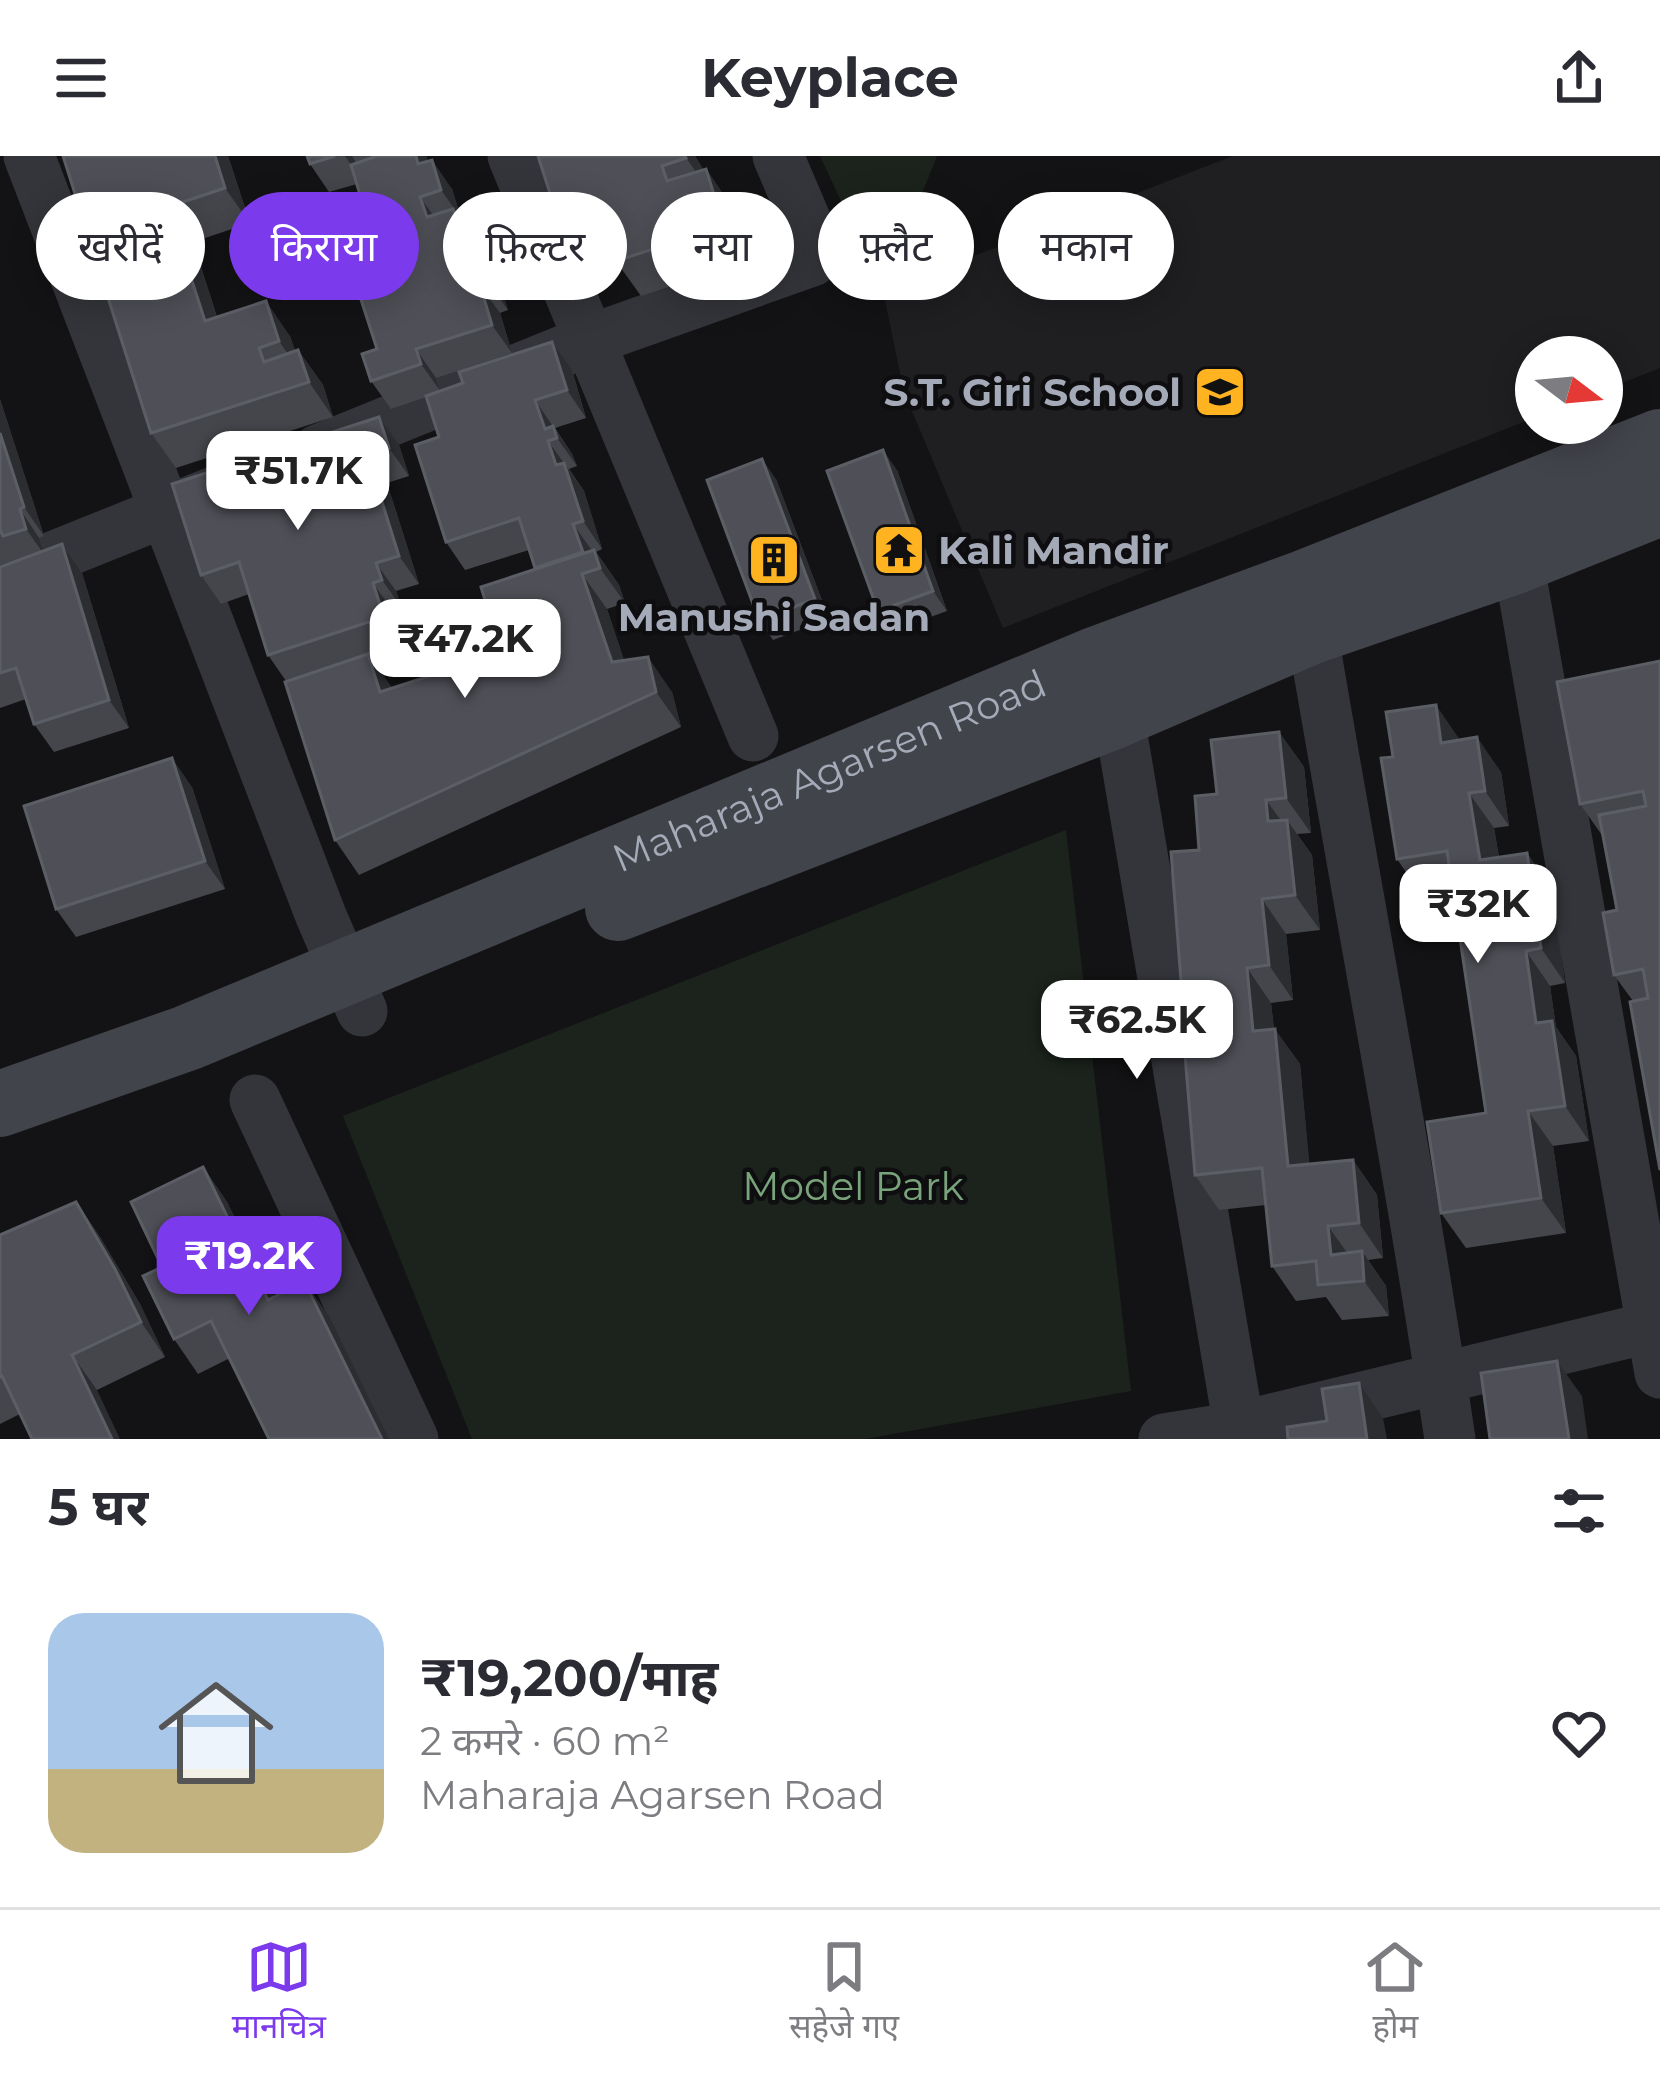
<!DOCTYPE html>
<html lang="hi">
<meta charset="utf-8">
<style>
body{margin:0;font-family:Montserrat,"Noto Sans Devanagari",sans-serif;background:#f2f2f3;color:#2b2b33;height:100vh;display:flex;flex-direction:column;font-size:45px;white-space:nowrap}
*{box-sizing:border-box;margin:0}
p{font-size:39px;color:#7c7c81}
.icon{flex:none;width:66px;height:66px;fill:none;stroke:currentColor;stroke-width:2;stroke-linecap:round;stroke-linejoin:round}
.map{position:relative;height:1283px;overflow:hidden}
.sheet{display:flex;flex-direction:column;background:#fff;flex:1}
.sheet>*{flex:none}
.guide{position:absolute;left:36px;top:36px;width:1590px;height:108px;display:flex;gap:24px}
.needle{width:78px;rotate:106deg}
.fabs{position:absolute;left:1515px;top:180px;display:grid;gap:24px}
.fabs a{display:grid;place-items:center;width:108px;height:108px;border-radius:50%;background:#fff;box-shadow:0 6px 30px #0003;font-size:60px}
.price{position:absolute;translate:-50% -102px;padding:0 27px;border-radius:24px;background:#fff;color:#222;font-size:39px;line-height:78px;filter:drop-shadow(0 3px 6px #0008)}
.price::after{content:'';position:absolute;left:50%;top:72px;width:36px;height:27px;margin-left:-18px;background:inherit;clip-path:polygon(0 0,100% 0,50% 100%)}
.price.active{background:#7c3aed;color:#fff}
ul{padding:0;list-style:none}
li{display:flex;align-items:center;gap:36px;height:300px;padding:0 48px}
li+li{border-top:3px solid #e1e1e2}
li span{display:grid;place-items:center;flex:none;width:336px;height:240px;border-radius:36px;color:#555}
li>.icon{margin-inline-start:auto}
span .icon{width:144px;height:144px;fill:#fffc;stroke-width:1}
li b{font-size:51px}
h2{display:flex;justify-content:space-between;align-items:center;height:144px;padding:0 48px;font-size:51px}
.chip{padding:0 42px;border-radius:54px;background:#fff;box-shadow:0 6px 30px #0003;font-size:42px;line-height:108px}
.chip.active{background:#7c3aed;color:#fff}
header{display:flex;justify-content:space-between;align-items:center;height:156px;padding:0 48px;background:#fff;font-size:54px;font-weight:700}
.menu{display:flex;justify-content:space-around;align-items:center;height:168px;border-top:3px solid #e1e1e2;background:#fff;font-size:33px;color:#7c7c81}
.menu a{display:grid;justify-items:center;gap:6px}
.menu .active{color:#7c3aed}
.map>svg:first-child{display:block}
.built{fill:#1f1f22}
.green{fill:#1b231c}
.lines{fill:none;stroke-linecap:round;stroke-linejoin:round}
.street{stroke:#34353a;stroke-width:51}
.secondary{stroke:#42444b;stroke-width:66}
.wall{fill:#44464b}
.shaded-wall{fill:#2c2d31}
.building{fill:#4f5057;stroke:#5c5e66;stroke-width:3}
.labels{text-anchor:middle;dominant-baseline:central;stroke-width:9;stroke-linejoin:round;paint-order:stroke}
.poi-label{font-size:39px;font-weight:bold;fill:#a4aab7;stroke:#0e0e10;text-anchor:end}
.street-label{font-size:39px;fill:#a4aab7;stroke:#0e0e10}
.park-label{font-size:39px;fill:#79a37b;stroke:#0e0e10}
</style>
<header><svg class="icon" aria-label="menu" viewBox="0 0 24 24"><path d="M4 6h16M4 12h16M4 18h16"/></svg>Keyplace<svg class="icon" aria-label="share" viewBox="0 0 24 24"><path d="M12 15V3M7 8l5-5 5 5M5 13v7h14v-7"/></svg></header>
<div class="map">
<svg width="1660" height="1283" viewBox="0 0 1660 1283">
<rect width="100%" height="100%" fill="#131315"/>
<polygon class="built" points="1233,0 1660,0 1660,212 1602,235 1602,201 1536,201 1536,261 1003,472 904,236 883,135"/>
<g class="green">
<polygon points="820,0 937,0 883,135"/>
<polygon points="1066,674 1131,1235 865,1283 472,1283 343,960"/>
</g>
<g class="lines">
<g class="street">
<polyline points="29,0 321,760 362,855"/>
<polyline points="513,0 753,580"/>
<polyline points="318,294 590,184 812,105 819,96 778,0"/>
<polyline points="1512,370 1660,1217"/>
<polyline points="0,422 244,324"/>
<path d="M1306,439c47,282 102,562 144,844"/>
<polyline points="1104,529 1123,585 1241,1283"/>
<polyline points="255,944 413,1283"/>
<polyline points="1164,1283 1239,1271 1660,1169"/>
</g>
<g class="secondary">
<polyline points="618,752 1114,560 1312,475 1518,404 1660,347"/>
<path id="s1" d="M0,948l187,-66 908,-378 209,-77 356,-141"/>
</g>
</g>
<g class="wall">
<polygon points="63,0 228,0 250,67 193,86 217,161 290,180 295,195 298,194 323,229 333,261 176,312 151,277"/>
<polygon points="307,0 426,0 428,6 452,33 461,62 459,63 472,81 477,96 498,124 508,154 500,157 512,197 436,222 441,235 572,214 586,262 555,272 572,298 577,310 569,313 584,335 602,393 596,396 619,429 625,447 607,453 624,505 672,536 681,571 359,719 335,684 286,525 268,499 249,438 221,448 201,419 172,328 399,289 409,320 387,327 419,428 396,435 402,452 393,455 403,489 369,500 392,532 501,497 536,413 529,394 465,414 446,386 439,281 426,241 391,253 371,225 394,113 383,78 364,52 357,28 329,36 310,8"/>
<polygon points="538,0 695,0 703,14 706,13 730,48 741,83 716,92 728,128 705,135 696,122 641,140 616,105 612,92 601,96 592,84 579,88 555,53"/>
<polygon points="0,243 44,380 39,382 44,395 62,388 82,417 129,572 54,596 34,568 26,543 0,552 0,411 19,404 18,403 0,409"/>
<polygon points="897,314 947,455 892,475 878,455"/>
<polygon points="776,323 829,463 773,484 759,464"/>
<polygon points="1660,505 1660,1014 1633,845 1614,819 1617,754 1604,682 1580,648"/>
<polygon points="1279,576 1304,611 1311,677 1297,678 1312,699 1320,774 1286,778 1293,844 1271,847 1274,873 1300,908 1309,1008 1353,1004 1377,1039 1383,1102 1368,1104 1386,1130 1389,1160 1342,1164 1326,1141 1296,1145 1272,1110 1266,1049 1219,1054 1195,1019 1208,897 1184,863 1199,694 1217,638"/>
<polygon points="1460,584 1501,616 1509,670 1494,672 1499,701 1527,697 1551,732 1565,827 1550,830 1556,871 1576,900 1589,985 1553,990 1566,1077 1466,1092 1441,1057 1486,957 1453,733 1421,738 1397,703"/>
<polygon points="192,631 225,733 76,781 56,753"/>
<polygon points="203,1011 227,1046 274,1141 329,1160 230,1202 198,1218 174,1183 162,1111"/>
<polygon points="76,1046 100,1081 140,1148 165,1201 97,1234 20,1258 0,1268 0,1079"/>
</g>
<g class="shaded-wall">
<polygon points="215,0 228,0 250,67 225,32"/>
<polygon points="345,0 352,0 357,8 363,26"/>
<polygon points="416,0 426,0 438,37 418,8"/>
<polygon points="685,0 695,0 701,9 710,37"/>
<polygon points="432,4 452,33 461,62 441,34"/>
<polygon points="706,13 730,48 741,83 717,48"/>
<polygon points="420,41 440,69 427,61"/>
<polygon points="168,51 193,86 229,200 205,165"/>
<polygon points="453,53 472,81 487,127 467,99"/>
<polygon points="691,57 716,92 728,128 703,93"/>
<polygon points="478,96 498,124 508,154 488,126"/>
<polygon points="480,129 500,157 512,197 492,169"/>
<polygon points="266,145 290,180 303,220 279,185"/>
<polygon points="552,186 572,214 586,262 567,234"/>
<polygon points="416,193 436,222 441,236 421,208"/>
<polygon points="298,194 323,229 333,261 309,226"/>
<polygon points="0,243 44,380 24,351 0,277"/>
<polygon points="535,244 572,298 577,310 557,282 545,273"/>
<polygon points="379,261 399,289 409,320 389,292"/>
<polygon points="548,285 584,335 602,393 583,365 556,309"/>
<polygon points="883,294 897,314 947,455 933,435"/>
<polygon points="367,298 387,327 419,428 399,400"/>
<polygon points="762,303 776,323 829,463 815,443"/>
<polygon points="20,353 39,382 46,401 26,373"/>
<polygon points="573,368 593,396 599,412 583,396"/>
<polygon points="62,388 82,417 129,572 109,544"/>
<polygon points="594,394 619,429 625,447 600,412"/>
<polygon points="376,407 396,435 402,452 382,424"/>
<polygon points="582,418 607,453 637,542 612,506"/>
<polygon points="373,427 393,455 403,489 384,461"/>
<polygon points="368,498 393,533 380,536"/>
<polygon points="648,501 672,536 681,571 656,536"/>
<polygon points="1436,549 1460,584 1441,587"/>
<polygon points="1279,576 1304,611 1311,677 1286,642"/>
<polygon points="1477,581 1501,616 1509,670 1485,635"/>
<polygon points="172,602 192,631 225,733 205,705"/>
<polygon points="1469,637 1494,672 1505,739 1480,704"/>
<polygon points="1266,644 1289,675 1287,664 1312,699 1320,774 1295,739 1268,665"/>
<polygon points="1527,697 1551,732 1565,827 1541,792"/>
<polygon points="1262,743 1286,778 1293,844 1269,809"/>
<polygon points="1526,795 1550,830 1556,871 1576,900 1589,985 1565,950 1536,867"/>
<polygon points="1247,812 1271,847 1278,910 1253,875"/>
<polygon points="1275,873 1300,908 1313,1045 1288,1010"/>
<polygon points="1528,955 1553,990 1566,1077 1541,1042"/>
<polygon points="1353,1004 1377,1039 1383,1102 1359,1067"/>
<polygon points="203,1011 227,1046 292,1179 268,1144"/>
<polygon points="76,1046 100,1081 140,1148 165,1201 141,1166"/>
<polygon points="1328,1070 1353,1105 1331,1099"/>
<polygon points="1362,1095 1386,1130 1389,1160 1364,1125"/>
<polygon points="304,1125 329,1160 389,1283 382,1283"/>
<polygon points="72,1199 97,1234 120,1283 112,1283"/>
<polygon points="1557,1205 1582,1240 1588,1283 1569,1283"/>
<polygon points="1359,1227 1383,1262 1387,1283 1367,1283"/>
</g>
<g class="building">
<polygon points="63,0 215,0 225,32 168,51 205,165 266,145 279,185 259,192 264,206 298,194 309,226 151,277"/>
<polygon points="307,0 335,0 310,8"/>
<polygon points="377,0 416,0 418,8 432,4 441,34 420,41 427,61 453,53 467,99 478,96 488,126 480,129 492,169 416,193 421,208 371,225 362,198 377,193 355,125 394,113 374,48 364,52 351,9"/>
<polygon points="538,0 685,0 686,2 662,10 667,25 706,13 717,48 691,57 703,93 681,100 675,86 616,105 600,53 576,61 572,48 555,53"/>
<polygon points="552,186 567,234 535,244 545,273 553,270 557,282 548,285 556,309 564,307 583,365 573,368 583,396 535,412 519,362 446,386 415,289 439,281 426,240 463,227 459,216"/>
<polygon points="379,261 389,292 367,298 399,400 376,407 382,424 373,427 384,461 268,499 239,406 201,419 172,328"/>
<polygon points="0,277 24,351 20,353 26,373 3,380 0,374"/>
<polygon points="883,294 933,435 878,455 827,315"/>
<polygon points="762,303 815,443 759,464 707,324"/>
<polygon points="62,388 109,544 34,568 16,512 0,517 0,411"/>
<polygon points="594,394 600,412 582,418 612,506 648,501 656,536 335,684 285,526 368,498 380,536 501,497 481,431"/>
<polygon points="1660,505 1660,1014 1630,846 1648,842 1643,813 1614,819 1603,757 1617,754 1599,659 1646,650 1643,635 1580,648 1557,526"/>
<polygon points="1436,549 1441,587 1477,581 1485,635 1469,637 1480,704 1527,697 1541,792 1526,795 1536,867 1552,865 1565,950 1528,955 1541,1042 1441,1057 1427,966 1486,957 1447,695 1397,703 1381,602 1393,601 1386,556"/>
<polygon points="1279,576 1286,642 1266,644 1268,665 1287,664 1295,739 1262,743 1269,809 1247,812 1253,875 1275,873 1288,1010 1353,1004 1359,1067 1328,1070 1331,1099 1362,1095 1364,1125 1318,1129 1316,1105 1272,1110 1262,1012 1195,1019 1185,899 1216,896 1212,860 1184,863 1171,696 1199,694 1195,640 1217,638 1211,584"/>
<polygon points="172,602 205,705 56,753 24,650"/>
<polygon points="203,1011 268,1144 304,1125 382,1283 269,1283 211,1165 174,1183 143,1120 162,1111 131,1046"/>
<polygon points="76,1046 115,1113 141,1166 72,1199 112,1283 32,1283 2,1220 0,1221 0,1079"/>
<polygon points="1557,1205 1569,1283 1490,1283 1481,1217"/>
<polygon points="1359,1227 1367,1283 1288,1283 1287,1271 1327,1265 1322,1233"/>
</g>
<defs>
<g id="school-square" transform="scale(2.7)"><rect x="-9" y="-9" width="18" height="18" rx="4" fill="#ffb321" stroke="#0e0e10"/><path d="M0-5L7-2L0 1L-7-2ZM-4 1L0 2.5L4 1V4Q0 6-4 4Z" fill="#111"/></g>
<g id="temple-square" transform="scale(2.7)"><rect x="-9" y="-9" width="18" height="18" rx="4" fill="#ffb321" stroke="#0e0e10"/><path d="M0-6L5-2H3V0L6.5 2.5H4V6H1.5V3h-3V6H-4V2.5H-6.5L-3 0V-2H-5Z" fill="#111"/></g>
<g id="building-square" transform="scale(2.7)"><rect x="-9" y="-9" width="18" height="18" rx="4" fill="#ffb321" stroke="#0e0e10"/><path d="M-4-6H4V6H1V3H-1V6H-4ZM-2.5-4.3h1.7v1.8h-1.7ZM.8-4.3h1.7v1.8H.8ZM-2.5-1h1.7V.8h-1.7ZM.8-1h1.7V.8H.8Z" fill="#111"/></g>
</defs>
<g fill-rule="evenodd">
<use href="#school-square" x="1220" y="236"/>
<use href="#temple-square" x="899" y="394"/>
<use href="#building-square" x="774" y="404"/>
</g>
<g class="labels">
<g class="poi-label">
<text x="1181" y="236">S.T. Giri School</text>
<text x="938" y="394" text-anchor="start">Kali Mandir</text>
<text x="774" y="461" text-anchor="middle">Manushi Sadan</text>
</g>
<g class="street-label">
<text stroke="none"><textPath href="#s1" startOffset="894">Maharaja Agarsen Road</textPath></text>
</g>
<g class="park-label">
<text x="853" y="1030">Model Park</text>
</g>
</g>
</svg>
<div class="fabs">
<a><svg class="needle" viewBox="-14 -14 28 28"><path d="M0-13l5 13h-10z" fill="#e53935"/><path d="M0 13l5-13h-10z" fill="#7c7c81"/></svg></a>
</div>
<b class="price" style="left:298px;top:377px">₹51.7K</b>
<b class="price" style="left:465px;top:545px">₹47.2K</b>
<b class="price" style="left:1478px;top:810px">₹32K</b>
<b class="price" style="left:1137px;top:926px">₹62.5K</b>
<b class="price active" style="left:249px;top:1162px">₹19.2K</b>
<div class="guide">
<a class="chip">खरीदें</a>
<a class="chip active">किराया</a>
<a class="chip">फ़िल्टर</a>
<a class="chip">नया</a>
<a class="chip">फ़्लैट</a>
<a class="chip">मकान</a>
</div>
</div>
<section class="sheet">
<h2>5 घर<svg class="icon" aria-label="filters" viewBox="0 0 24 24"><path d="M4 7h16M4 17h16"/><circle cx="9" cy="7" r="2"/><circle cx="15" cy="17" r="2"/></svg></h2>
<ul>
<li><span style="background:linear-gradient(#a9c7e8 65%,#c2b280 0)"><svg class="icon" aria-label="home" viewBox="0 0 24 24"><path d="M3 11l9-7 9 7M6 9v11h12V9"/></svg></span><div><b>₹19,200/माह</b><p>2 कमरे · 60 m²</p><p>Maharaja Agarsen Road</p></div><svg class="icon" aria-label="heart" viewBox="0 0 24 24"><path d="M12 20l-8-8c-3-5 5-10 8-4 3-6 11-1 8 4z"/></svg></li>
</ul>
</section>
<nav class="menu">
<a class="active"><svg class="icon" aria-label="map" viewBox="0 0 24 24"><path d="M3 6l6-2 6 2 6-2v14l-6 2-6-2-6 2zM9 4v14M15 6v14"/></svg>मानचित्र</a>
<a><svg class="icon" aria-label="saved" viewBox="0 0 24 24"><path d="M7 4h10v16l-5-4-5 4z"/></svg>सहेजे गए</a>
<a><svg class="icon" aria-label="home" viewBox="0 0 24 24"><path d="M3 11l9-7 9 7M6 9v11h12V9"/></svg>होम</a>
</nav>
